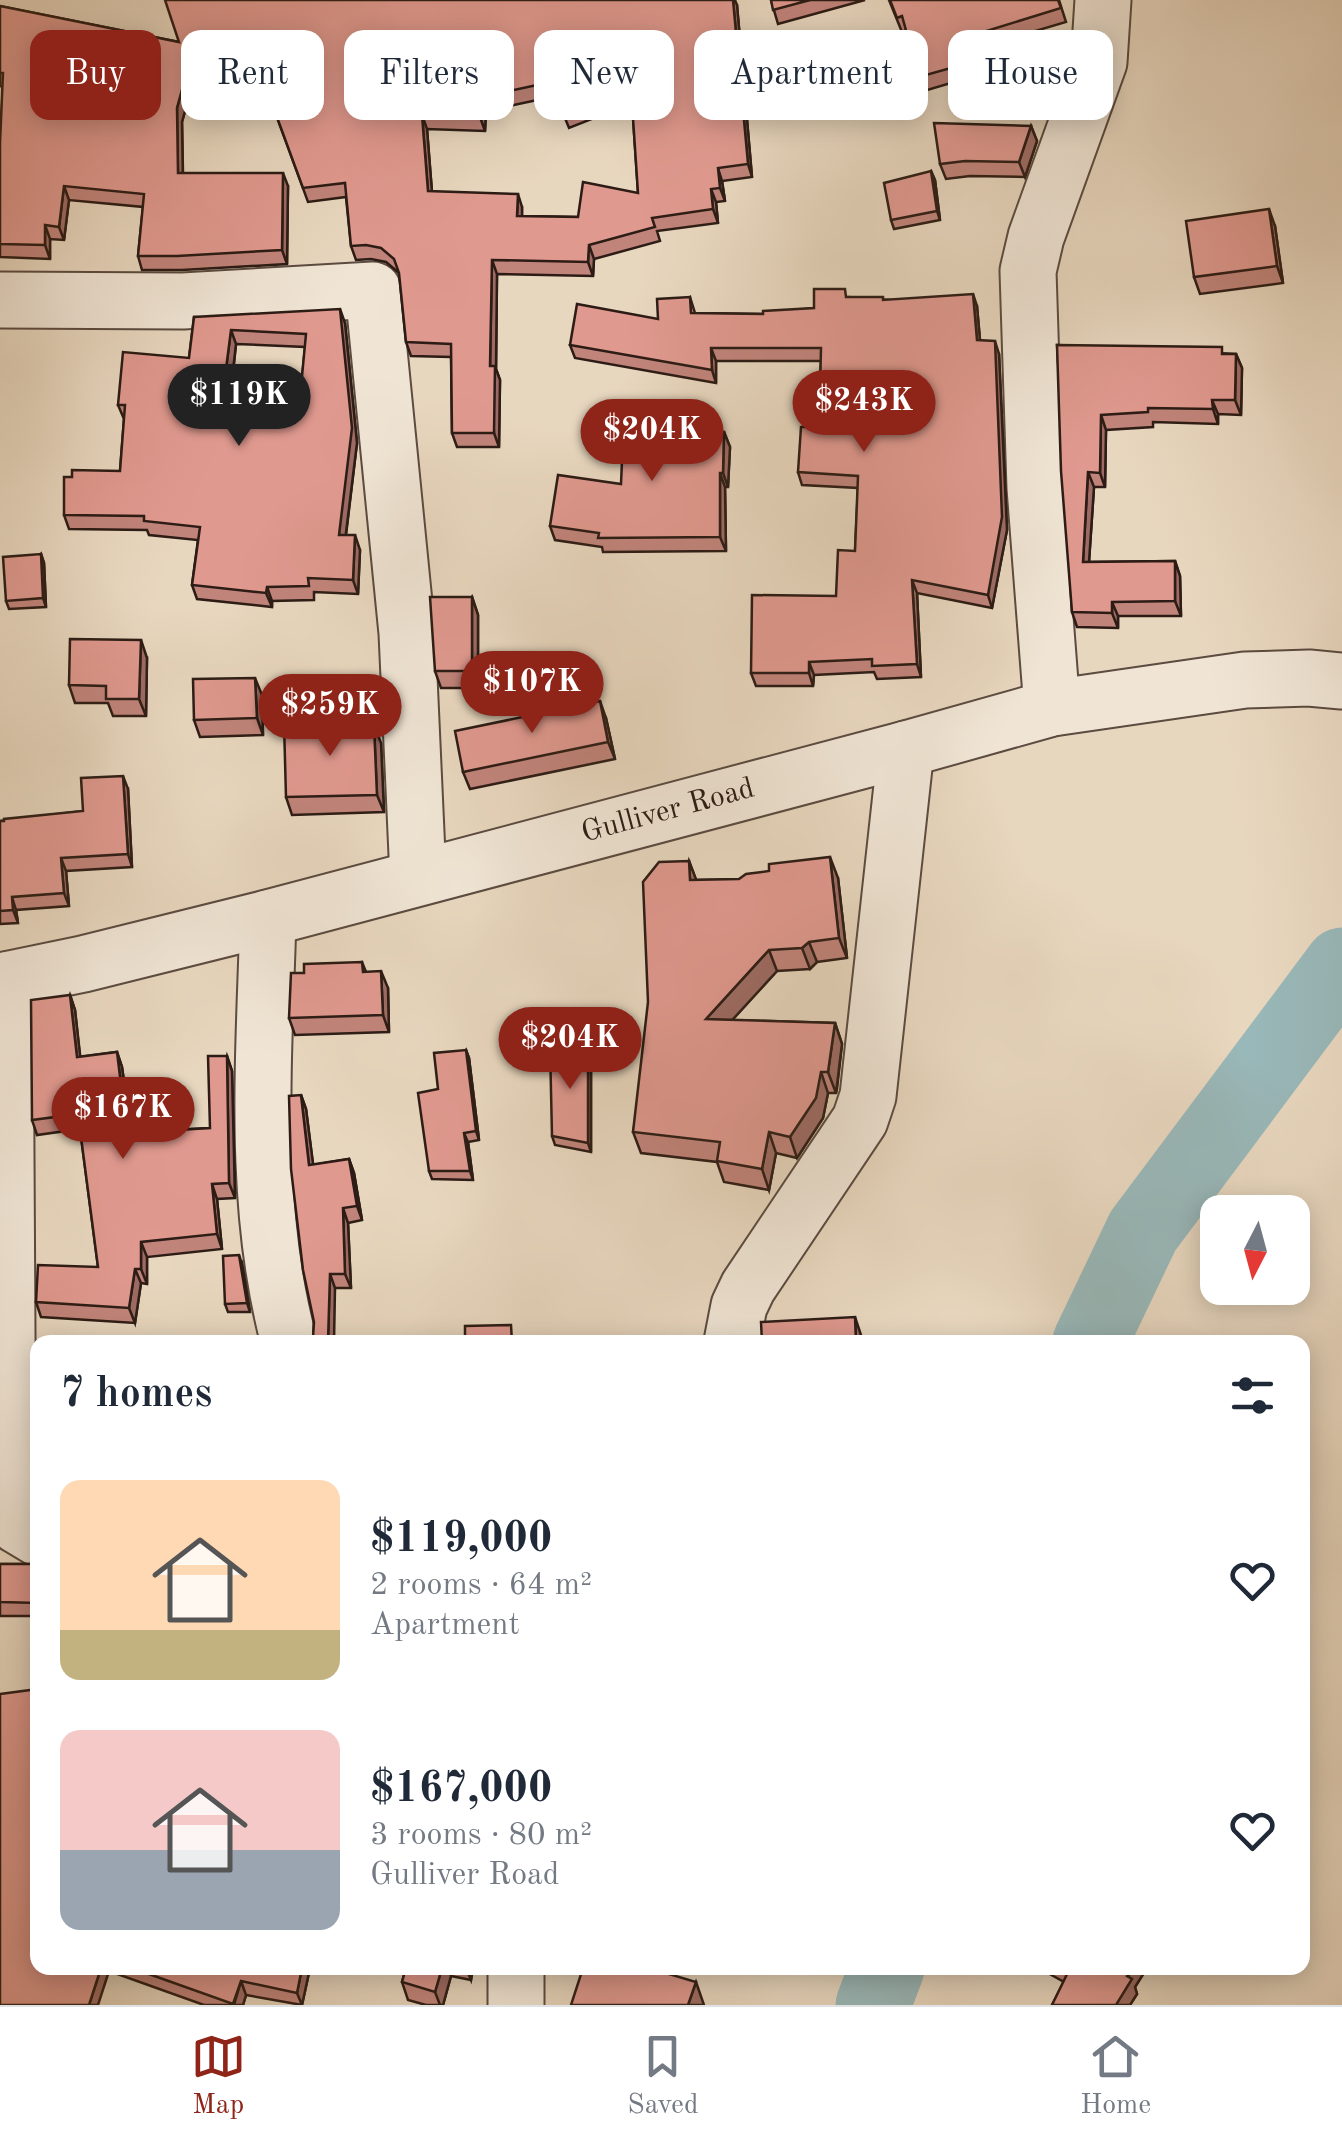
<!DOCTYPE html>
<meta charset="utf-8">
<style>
body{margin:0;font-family:"Old Standard TT",serif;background:#f2f2f3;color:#1f2937;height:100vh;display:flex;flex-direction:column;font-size:38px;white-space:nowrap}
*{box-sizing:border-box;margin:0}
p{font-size:32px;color:#747a83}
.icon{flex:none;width:55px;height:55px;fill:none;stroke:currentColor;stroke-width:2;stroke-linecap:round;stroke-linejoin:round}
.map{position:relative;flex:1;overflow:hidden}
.drawer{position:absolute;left:30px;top:1335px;width:1280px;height:640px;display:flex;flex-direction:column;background:#fff;border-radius:20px;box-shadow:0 5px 25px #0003}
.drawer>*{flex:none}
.guide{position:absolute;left:30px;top:30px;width:1282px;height:90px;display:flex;gap:20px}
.needle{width:65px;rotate:186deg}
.controls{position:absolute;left:1200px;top:1195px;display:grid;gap:20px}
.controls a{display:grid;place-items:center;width:110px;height:110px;border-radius:20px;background:#fff;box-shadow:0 5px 25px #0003;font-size:50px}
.price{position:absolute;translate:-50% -85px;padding:0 22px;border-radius:35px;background:#8f2418;color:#fff;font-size:32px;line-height:65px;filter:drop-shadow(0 2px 5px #0008)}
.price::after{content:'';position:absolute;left:50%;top:60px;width:30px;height:22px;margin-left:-15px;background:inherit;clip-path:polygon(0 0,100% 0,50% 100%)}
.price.selected{background:#222;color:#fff}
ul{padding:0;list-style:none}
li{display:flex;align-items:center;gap:30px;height:250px;padding:0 30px}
li span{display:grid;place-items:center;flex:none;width:280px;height:200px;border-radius:20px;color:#555}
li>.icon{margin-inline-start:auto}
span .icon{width:120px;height:120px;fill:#fffc;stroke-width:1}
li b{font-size:42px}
h2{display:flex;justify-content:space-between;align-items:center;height:120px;padding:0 30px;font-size:42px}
.chip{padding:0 35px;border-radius:20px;background:#fff;box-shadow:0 5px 25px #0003;font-size:35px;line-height:90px}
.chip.selected{background:#8f2418;color:#fff}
.tab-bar{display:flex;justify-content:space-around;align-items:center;height:140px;border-top:2px solid #e0e1e3;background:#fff;font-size:28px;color:#747a83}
.tab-bar a{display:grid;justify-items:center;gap:5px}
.tab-bar .selected{color:#8f2418}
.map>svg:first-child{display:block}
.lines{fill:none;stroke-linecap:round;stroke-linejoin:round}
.river{stroke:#99b8b9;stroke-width:75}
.minor-casing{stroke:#5b4b40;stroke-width:59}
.minor{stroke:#f0e5d5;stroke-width:55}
.wall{fill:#c1847b;stroke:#2c1c15;stroke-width:2.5;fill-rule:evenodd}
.shaded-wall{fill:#9d6b64;stroke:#2c1c15;stroke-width:2.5}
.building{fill:#e0998f;stroke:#2c1c15;stroke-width:2.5;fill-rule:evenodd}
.labels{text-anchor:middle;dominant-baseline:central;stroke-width:10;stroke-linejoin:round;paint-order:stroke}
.street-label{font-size:30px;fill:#2c1c15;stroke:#f0e5d5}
</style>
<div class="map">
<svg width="1342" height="2005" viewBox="0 0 1342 2005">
<rect width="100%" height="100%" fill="#e8d7bf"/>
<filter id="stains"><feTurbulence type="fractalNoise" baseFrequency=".002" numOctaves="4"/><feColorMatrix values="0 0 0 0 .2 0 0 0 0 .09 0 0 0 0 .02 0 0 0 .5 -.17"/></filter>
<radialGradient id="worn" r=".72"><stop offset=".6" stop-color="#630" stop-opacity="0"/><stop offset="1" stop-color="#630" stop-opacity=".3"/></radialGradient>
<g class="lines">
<g class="river">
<polyline points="1090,1342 1143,1231 1342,965"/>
<polyline points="873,2005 887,1968"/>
</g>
<g class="minor-casing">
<g id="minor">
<polyline points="0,300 183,301 373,290 407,633 418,877"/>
<polyline points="1052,708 1035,488 1028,271 1036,237 1099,62 1103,0"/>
<path d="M268,918c-4,141 -16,287 21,424"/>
<polyline points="5,980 8,1508 18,1526 38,1538"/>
<polyline points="0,981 83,964 268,918 906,749 1052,708 1245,680 1309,678 1342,681"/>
<polyline points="732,1342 739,1306 748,1287 860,1120 868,1096 906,749"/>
<polyline points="516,1968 516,2005"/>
</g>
</g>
<use href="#minor" class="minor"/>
</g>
<g class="wall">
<polygon points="771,0 865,0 778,24"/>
<polygon points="889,0 1059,0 1066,22 988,45 995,70 924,91 906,30 902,32"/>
<path d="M737,5l15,172 -30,4 3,20 -9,1 2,21 -61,8 3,10 -66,18 -1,17 -96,-2 -1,95 4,11 -1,67h-42l-5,-14 -1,-76 -40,-1 -5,-14 -7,-69 -13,-11 -15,-3 -15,1 -5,-14 -5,-49 -38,5 -44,-120 -8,3 -11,-32 -52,29 -11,40 1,51 105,13 -1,78 -105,6h-40l-4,-14 5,-49 -74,-7 -5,40 -14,-1v20l-50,-2v-114l3,-56 -3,-1v-80l179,36zM556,96l13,32 63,-25 6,90 -60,24 -56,-1v-9l-90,-15 -5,-63 58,2 1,-20z"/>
<polygon points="1031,126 1037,141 1025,177 970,176 946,179 940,164"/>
<polygon points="931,171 935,180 940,220 894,229 891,220"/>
<polygon points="1275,226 1283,283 1200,294 1194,277"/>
<polygon points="690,297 695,313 763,314 814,308 848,297 977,306 980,340 999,354 1007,530 992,608 917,593 921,677 877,679 874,672 814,675 813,686 756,686 751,673 836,596 855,551 858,488 802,485 798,472 820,425 823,398 820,389 821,361 716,361 716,383 575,358 570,345 658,319"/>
<path d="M194,317l151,6 12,120 -11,92 14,15 -2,44 -44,-2v8l-42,1v6l-75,-8 -5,-14 6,-45 -49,-5 -2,-5 -78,-1 -5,-14 8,-38 48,-6 4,-52 -6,-14 71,-47zM236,344l69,3 -6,61 -65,-7 -3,-9z"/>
<polygon points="1057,345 1236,354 1242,368 1241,415 1218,414 1218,424 1153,422 1153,427 1106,430 1105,487 1094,487 1089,562 1175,561 1180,576 1181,616 1118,616 1118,628 1077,627 1072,612"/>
<polygon points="718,432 724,432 730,447 728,487 725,487 726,551 603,552 602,547 555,540 550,526 621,484"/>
<polygon points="41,554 44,563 46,607 9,609 6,601"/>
<polygon points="472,597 478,615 478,688 441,688 435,671"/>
<polygon points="147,658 146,716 113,716 108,703 75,703 69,685"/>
<polygon points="262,695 263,735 200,737 194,720"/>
<polygon points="606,718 615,759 470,789 463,772"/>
<polygon points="362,720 364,725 381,743 384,812 292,815 286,797"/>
<polygon points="128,789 132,867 66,871 69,906 16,910 18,923 0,924 0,821 83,811"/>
<polygon points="689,861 696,880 838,878 847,958 817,962 810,969 777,971 732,1020 835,1023 842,1044 837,1089 836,1093 828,1093 823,1118 797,1158 776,1153 769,1190 724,1182 717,1162 641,1153 633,1132"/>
<polygon points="362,962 366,972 388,988 389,1032 295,1035 289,1018 304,973"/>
<polygon points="70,995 75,1010 80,1057 117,1052 122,1067 131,1132 210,1128 227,1056 232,1071 235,1198 217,1199 222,1249 147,1257 147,1284 141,1283 135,1323 41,1317 36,1302 98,1267 80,1129 37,1135 32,1120"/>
<polygon points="588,1046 591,1054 591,1152 555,1145 552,1136"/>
<polygon points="466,1050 469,1058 479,1140 468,1142 473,1180 432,1179 429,1171 438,1089"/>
<polygon points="301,1095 306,1109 313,1165 349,1159 354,1173 362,1220 348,1223 351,1288 335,1288 313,1338 314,1322"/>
<polygon points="242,1264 250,1312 228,1312 225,1304"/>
<rect x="0" y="1564" width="38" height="52"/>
<polygon points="38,1968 310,1968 302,2005 246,1995 243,2005 204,2005 109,1971"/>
<polygon points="406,1968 473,1968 471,1980 451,1976 443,2005 426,2005 408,2000 402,1982"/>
<polygon points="1039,1968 1147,1968 1135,1987 1137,1994 1130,2005 1052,2005 1064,1982"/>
</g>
<g class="shaded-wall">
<polygon points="733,0 735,0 737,5 752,177 748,164"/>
<polygon points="188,68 193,82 182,122 183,187 178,173 177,108"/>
<polygon points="481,97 486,111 485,131 480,117"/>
<polygon points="422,115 427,129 433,205 428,191"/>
<polygon points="1031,126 1037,141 1025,177 1019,162"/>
<polygon points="718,168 722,181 725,201 720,188"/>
<polygon points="931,171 935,180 940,220 937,211"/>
<polygon points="283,173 288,186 287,264 282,250"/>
<polygon points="64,186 69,200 64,240 59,227"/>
<polygon points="711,189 716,202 718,223 713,209"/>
<polygon points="518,194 522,207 522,229 517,216"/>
<polygon points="1269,209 1275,226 1283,283 1277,266"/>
<polygon points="45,225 50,239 50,259 45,245"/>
<polygon points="589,245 594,259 593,276 588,262"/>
<polygon points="492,260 497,274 496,369 500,380 499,447 494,433 490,366"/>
<polygon points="973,294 977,306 981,352 977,340"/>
<polygon points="340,309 345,323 357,443 344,549 339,535"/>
<polygon points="231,330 236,344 229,406 223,392"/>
<polygon points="995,341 999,354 1007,530 992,608 988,595"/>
<polygon points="711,348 716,361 716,383 712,370"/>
<polygon points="1236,354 1242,368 1241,415 1235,400"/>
<polygon points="1212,400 1218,414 1218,424 1213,409"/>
<polygon points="1101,415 1106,430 1105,487 1100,473"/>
<polygon points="724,432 730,447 728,487 723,473"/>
<polygon points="1088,472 1094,487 1088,577 1083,562"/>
<polygon points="720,473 725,487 726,551 720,537"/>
<polygon points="355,535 360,550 358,594 353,580"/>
<polygon points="41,554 44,563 46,607 43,598"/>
<polygon points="1175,561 1180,576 1181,616 1175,601"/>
<polygon points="912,580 917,593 921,677 917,664"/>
<polygon points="267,587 272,601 272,607 266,593"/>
<polygon points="472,597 478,615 478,688 472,671"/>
<polygon points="1112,602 1118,616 1118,628 1112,613"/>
<polygon points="141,640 147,658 146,716 139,699"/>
<polygon points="809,662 814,675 813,686 809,673"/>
<polygon points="255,678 262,695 263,735 257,718"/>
<polygon points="600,701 606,718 615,759 608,742"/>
<polygon points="374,725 381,743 384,812 377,795"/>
<polygon points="123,776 128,789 132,867 128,854"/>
<polygon points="830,857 838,878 847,958 839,938"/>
<polygon points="61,858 66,871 69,906 64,893"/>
<polygon points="689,861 697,882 690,880"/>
<polygon points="12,897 16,910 18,923 13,910"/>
<polygon points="809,942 817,962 810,969 802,948"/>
<polygon points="769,950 777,971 714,1040 706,1019"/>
<polygon points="381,971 388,988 389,1032 383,1015"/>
<polygon points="70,995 75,1010 82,1072 77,1057"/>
<polygon points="835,1023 842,1044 836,1093 828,1072"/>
<polygon points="588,1046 591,1054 591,1152 588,1143"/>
<polygon points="466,1050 469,1058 479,1140 476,1131"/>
<polygon points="117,1052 122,1067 133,1148 127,1133"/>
<polygon points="227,1056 232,1071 235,1198 229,1183"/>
<polygon points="821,1072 828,1093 823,1118 797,1158 790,1137"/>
<polygon points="301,1095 306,1109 315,1179 309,1165"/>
<polygon points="769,1132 776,1153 769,1190 762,1169"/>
<polygon points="464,1133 468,1142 473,1180 470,1171"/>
<polygon points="349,1159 354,1173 362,1220 357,1206"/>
<polygon points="212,1184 217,1199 222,1249 217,1234"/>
<polygon points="343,1208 348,1223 351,1288 345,1274"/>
<polygon points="141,1242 147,1257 147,1284 141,1269"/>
<polygon points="239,1255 242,1264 250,1312 247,1303"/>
<polygon points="135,1269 141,1283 135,1323 129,1308"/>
<polygon points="330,1274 335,1288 334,1342 328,1342"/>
<polygon points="855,1317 861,1335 862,1342 856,1342"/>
<polygon points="101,1968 108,1968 109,1971 98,2005 89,2005"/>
<polygon points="302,1968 310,1968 302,2005 297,1993"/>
<polygon points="442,1968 448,1968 451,1976 443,2005 440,2005 435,1992"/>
<polygon points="466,1968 473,1968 471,1980"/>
<polygon points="1132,1968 1147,1968 1135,1987 1137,1994 1130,2005 1116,2005"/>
<polygon points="241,1981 246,1995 243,2005 234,2005"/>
<polygon points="696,1982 704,2005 688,2005"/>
</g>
<g class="building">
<path d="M165,0h568l15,164 -30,4 2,20 -9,1 2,20 -61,9 3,9 -66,18 -1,17 -96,-2 -2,106h5l-1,67h-42l-1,-89 -45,-2 -7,-69 -5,-14 -13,-11 -15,-3 -15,1 -6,-63 -42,5 -44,-120 -8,3 -11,-32 -52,29 -11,40 1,65h105l-1,77 -105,6h-39l6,-62 -80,-8 -5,41 -14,-2v20l-45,-1v-101l3,-70h-3v-67l179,36zM551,82l13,32 67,-26 7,105 -55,-11 -5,35 -61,-1 1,-22 -90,-3 -6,-76 58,2 1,-20z"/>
<polygon points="771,0 810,0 773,10"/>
<polygon points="890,0 1058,0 1061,8 983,32 990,57 919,77 902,16 897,18"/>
<polygon points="934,123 1031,126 1019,162 965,161 940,164"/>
<polygon points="931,171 937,211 891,220 884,183"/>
<polygon points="1269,209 1277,266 1194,277 1186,221"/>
<polygon points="814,289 845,289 846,297 883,297 883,300 973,294 977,340 995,341 1002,517 988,595 912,580 917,664 872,666 872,659 809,662 809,673 751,673 752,595 836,596 838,550 855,551 858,476 798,472 801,427 818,427 820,425 824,389 820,389 821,348 711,348 712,370 570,345 577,304 658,319 657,299 690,297 691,313 763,314 763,311 814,308"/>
<path d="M340,309l12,119 -13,107h16l-2,45 -45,-2 1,8 -42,1 -1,6 -74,-8 8,-58 -56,-6v-5l-80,-1v-38h8v-7l48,1 5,-66h-7l5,-53 66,6 5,-41zM231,330l75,4 -7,74 -70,-7 2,-9h-8z"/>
<polygon points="1057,345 1222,347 1222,354 1236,354 1235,400 1212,400 1213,409 1148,408 1148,412 1101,415 1100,473 1088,472 1083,562 1175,561 1175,601 1112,602 1112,613 1072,612 1061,471"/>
<polygon points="624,414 713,418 713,432 724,432 723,473 720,473 720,537 598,538 599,533 550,526 558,475 621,484"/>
<polygon points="41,554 43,598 6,601 3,557"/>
<polygon points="430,597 472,597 472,671 435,671"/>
<polygon points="70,639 141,640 139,699 106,699 106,686 69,685"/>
<polygon points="255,678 257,718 194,720 193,679"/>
<polygon points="600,701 608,742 463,772 455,731"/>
<polygon points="362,720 362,725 374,725 377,795 286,797 284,723"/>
<polygon points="123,776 128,854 61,858 64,893 12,897 13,910 0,911 0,821 4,821 4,819 83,811 81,778"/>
<polygon points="830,857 839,938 809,942 802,948 769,950 706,1019 835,1023 828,1072 821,1072 816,1098 790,1137 769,1132 762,1169 717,1161 720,1142 633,1132 648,1002 643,882 659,862 689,861 690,880 739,879 746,874 769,871 769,864"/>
<polygon points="362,962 363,972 381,971 383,1015 289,1018 291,973 304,973 304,964"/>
<polygon points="70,995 77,1057 117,1052 127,1133 210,1128 208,1056 227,1056 229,1183 212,1184 217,1234 141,1242 141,1269 135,1269 129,1308 36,1302 38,1265 98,1267 78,1114 32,1120 31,1000"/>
<polygon points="550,1046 588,1046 588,1143 552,1136"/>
<polygon points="466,1050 476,1131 464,1133 470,1171 429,1171 418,1093 438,1089 434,1053"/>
<polygon points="301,1095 309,1165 349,1159 357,1206 343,1208 345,1274 330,1274 328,1342 310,1342 313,1338 314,1322 303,1270 291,1169 289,1096"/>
<polygon points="239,1255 247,1303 225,1304 223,1256"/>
<polygon points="855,1317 856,1342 762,1342 761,1322"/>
<polygon points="511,1325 512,1342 465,1342 465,1326"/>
<polygon points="0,1564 38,1564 38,1603 0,1602"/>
<polygon points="38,1689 38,1968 101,1968 89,2005 0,2005 0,1694"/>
<polygon points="132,1968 302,1968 297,1993 241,1981 233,2004"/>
<polygon points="406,1968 442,1968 435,1992 402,1982"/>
<polygon points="583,1968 649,1968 696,1982 688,2005 571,2005"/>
<polygon points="1060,1968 1132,1968 1127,1976 1132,1979 1116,2005 1052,2005 1068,1972"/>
</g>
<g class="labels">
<g class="street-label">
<text transform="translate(668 811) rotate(-15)">Gulliver Road</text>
</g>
</g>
<rect width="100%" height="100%" filter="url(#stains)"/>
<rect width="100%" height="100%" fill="url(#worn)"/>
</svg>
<div class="controls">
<a><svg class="needle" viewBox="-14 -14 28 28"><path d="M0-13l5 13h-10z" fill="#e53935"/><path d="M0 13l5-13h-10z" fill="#747a83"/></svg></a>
</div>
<b class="price selected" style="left:239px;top:449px">$119K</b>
<b class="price" style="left:864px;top:455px">$243K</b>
<b class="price" style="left:652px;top:484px">$204K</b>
<b class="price" style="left:532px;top:736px">$107K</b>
<b class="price" style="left:330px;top:759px">$259K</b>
<b class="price" style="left:570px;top:1092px">$204K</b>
<b class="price" style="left:123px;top:1162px">$167K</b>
<div class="guide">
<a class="chip selected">Buy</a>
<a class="chip">Rent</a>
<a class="chip">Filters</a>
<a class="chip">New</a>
<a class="chip">Apartment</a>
<a class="chip">House</a>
</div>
<section class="drawer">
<h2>7 homes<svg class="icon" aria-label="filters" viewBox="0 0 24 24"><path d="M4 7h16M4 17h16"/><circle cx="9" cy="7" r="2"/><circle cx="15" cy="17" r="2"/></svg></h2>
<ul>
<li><span style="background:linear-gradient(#ffd9b3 75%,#c2b280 0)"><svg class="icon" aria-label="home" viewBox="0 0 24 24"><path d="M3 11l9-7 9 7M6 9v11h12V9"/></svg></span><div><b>$119,000</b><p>2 rooms · 64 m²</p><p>Apartment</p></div><svg class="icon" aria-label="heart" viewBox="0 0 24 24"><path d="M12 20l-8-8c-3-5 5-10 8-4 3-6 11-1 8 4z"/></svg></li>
<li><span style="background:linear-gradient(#f6c9c9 60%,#9aa5b1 0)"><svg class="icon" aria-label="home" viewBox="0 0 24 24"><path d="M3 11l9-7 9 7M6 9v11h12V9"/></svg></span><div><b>$167,000</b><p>3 rooms · 80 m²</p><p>Gulliver Road</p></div><svg class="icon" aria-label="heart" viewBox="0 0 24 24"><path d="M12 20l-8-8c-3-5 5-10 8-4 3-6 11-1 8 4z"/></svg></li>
</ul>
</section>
</div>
<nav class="tab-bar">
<a class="selected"><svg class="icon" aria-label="map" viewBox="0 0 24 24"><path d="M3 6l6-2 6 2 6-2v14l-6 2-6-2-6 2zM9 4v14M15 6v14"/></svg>Map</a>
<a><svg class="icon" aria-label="saved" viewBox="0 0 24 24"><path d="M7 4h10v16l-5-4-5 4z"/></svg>Saved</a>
<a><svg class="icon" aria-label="home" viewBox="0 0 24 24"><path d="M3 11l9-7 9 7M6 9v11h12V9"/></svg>Home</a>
</nav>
